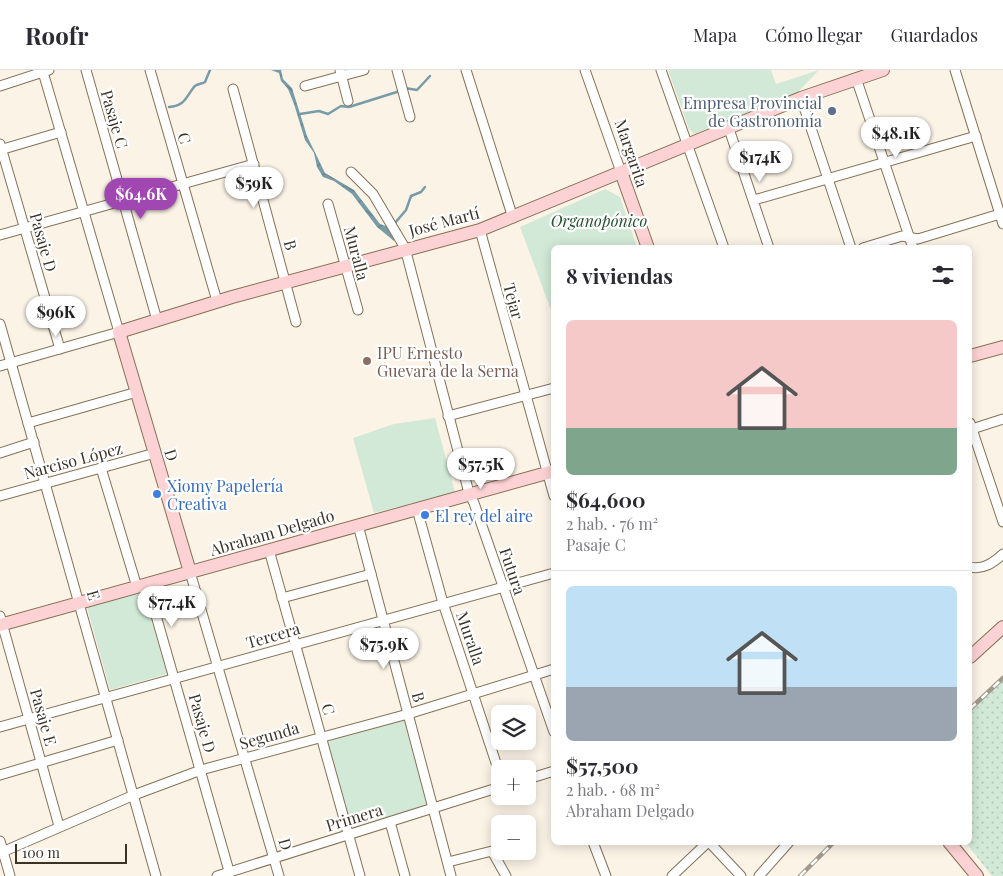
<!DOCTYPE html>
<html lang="es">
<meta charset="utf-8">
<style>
body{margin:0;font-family:"Playfair Display",serif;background:#f7f7f7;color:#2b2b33;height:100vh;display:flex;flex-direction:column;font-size:19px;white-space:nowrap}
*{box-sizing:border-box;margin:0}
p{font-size:16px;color:#7c7c81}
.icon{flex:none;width:28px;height:28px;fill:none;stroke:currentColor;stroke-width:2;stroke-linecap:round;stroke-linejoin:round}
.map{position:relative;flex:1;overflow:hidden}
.drawer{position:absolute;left:551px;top:175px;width:421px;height:600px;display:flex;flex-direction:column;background:#fff;border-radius:8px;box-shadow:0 2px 12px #0003}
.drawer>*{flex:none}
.tools{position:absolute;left:491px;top:635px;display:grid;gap:10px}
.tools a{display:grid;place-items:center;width:45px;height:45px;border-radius:8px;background:#fff;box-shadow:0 2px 12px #0003;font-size:25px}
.scale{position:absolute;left:15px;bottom:12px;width:112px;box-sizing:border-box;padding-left:5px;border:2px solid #3b3226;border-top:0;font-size:14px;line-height:18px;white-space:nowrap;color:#3b3226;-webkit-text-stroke:4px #fff;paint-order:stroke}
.price{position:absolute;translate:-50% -42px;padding:0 11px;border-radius:18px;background:#fff;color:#222;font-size:16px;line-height:32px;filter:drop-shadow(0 1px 2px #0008)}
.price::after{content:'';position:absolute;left:50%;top:30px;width:15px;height:11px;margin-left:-8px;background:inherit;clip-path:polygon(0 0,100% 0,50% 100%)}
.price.selected{background:#a147b2;color:#fff}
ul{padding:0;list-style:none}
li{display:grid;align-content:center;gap:10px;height:265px;padding:0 15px}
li+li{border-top:1px solid #e1e1e2}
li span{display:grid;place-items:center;height:155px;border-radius:8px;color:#555}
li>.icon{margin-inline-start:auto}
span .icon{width:90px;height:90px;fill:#fffc;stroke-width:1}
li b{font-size:21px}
h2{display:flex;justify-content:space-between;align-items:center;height:60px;padding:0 15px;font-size:21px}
header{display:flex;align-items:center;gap:30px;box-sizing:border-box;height:70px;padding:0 25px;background:#fff;border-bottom:1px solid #e1e1e2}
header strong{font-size:24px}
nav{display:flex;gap:28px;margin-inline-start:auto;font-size:18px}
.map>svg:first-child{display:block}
.green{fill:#d1e9d6}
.park{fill:url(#park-dots)}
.water{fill:url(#water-waves)}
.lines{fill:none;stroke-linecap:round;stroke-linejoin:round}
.stream{stroke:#789ca7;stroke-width:2.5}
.street-casing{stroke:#857156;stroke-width:11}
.secondary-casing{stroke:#857156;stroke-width:14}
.street{stroke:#fff;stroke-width:9}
.secondary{stroke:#fdd2d4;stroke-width:12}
.rail-casing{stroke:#a2998d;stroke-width:4.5}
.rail{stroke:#fff;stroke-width:2.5;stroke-dasharray:8;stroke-linecap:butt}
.service-dot{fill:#5c6f8a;stroke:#fff;stroke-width:2}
.education-dot{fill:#8d6e63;stroke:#fff;stroke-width:2}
.shop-dot{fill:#3f7fe0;stroke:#fff;stroke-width:2}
.labels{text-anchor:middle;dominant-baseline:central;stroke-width:4.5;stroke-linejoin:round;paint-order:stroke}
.service-label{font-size:16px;fill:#4e5e75;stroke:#fff;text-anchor:end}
.street-label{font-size:16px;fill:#3b3226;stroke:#fff}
.park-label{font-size:16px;font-style:italic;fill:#245131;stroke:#fff}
.education-label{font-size:16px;fill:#785e54;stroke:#fff;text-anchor:start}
.shop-label{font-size:16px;fill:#366cbe;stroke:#fff;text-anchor:start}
</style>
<header>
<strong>Roofr</strong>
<nav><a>Mapa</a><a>Cómo llegar</a><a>Guardados</a></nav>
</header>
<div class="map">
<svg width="1003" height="806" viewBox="0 0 1003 806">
<defs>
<pattern id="park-dots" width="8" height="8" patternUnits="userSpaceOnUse" patternTransform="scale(1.25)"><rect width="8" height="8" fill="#d1e9d6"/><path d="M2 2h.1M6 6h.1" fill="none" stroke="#b4c8b8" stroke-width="1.8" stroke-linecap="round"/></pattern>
<pattern id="water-waves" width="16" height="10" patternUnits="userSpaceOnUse" patternTransform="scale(1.25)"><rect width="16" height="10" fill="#789ca7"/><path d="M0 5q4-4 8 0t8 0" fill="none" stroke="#648088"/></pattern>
</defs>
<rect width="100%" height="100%" fill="#fcf3e7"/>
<g class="green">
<polygon points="668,0 771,0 776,14 819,0 796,24 694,64 689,59"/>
<polygon points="605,119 620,127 637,177 554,178 554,248 520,157"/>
<polygon points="435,348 455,422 374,443 353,368 394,354"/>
<polygon points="143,521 167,604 110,620 87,537"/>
<polygon points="404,648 428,736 349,757 325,669"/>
</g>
<polygon class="park" points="1003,608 1003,806 992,806 966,773 970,772 970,640"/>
<polygon class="water" points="271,0 281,0 283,9 292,18 307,66 325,103 354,120 380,154 386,156 395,168 394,171 377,157 352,124 334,111 323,107 317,97 314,83 305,70 294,34 288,19 281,11 279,3"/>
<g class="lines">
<g class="stream">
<polyline points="405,18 417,20 430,6"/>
<path d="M169,37c16,-1 17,-10 25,-20 2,-3 8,-3 11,-5l5,-12"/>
<polyline points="300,44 319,41 328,44 341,36 349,37 400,21"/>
<polyline points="395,153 406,140 411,126 421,122 425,117"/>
</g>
<g class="street-casing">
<g id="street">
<polyline points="86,0 157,250"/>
<polyline points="150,0 217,231"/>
<polyline points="340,0 348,31"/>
<polyline points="397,0 410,47"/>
<polyline points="466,0 513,148"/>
<polyline points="585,0 621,102"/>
<polyline points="661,0 724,178"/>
<polyline points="955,0 1003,154"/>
<polyline points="856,8 913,178"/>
<polyline points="0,16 49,0"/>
<polyline points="305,16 364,0"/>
<polyline points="233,19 296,252"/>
<polyline points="801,28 851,178"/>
<polyline points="728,56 769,178"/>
<polyline points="0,74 60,279"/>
<polyline points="0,80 61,62"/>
<polyline points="351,102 373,124 405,178 469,423 474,433 554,662"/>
<polyline points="754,130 976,66"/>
<polyline points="328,134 358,240"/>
<polyline points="480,160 554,426"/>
<polyline points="0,165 254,94"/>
<polyline points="863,178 902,166 918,169 1003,143"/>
<polyline points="0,254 156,806"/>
<polyline points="0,296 119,262 43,2"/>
<polyline points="448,346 554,318"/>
<polyline points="28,353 137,322"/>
<polyline points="970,353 1003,452"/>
<polyline points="972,359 1003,349"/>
<polyline points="0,383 34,372"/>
<polyline points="101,398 137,517"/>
<polyline points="0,426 155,383"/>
<polyline points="417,439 443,533 500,705"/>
<polyline points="358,455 451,806"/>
<polyline points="269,480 360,806"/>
<path d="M970,497c13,3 23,-4 33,-13"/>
<polyline points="190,502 279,806"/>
<polyline points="147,514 229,801"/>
<polyline points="282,528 371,504"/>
<polyline points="0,546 59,756"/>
<polyline points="0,657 554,503"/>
<polyline points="0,705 118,670"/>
<polyline points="528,709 554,701"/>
<polyline points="390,752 405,806"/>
<polyline points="0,771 10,806"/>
<polyline points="593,772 606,806"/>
<polyline points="709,772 741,806"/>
<polyline points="0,783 134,725 201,700 408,644 554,599"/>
<polyline points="448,792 492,781 506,806"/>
<polyline points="217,806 500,717"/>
<polyline points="672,806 708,772"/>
<polyline points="759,806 789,772"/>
</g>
</g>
<g class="secondary-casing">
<g id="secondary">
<polyline points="621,102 648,178"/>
<polyline points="970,286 1003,277"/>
<polyline points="190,502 119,262 232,227 480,160 801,28 883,0"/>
<polyline points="0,555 554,401"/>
<polyline points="970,587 1003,557"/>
<polyline points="949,772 977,806"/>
</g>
</g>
<use href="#street" class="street"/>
<use href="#secondary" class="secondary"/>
<g class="rail-casing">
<g id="rail">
<polyline points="970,639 1003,608"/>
<polyline points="800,806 834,772"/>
</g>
</g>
<use href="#rail" class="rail"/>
</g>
<circle class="service-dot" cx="832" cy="41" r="5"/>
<circle class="education-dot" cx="367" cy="291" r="5"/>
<g class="shop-dot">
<circle cx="157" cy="424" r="5"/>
<circle cx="425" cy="445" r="5"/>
</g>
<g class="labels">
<g class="service-label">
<text x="822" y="32">Empresa Provincial<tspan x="822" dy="18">de Gastronomía</tspan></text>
</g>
<g class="street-label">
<text transform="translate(115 49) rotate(74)">Pasaje C</text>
<text transform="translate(185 68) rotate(74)">C</text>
<text transform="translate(632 83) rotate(71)">Margarita</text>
<text transform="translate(444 151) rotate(-15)">José Martí</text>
<text transform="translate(44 172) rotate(74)">Pasaje D</text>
<text transform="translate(291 175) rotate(75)">B</text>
<text transform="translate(357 183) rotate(75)">Muralla</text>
<text transform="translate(514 231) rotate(75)">Tejar</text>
<text transform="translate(172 385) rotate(73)">D</text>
<text transform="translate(73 390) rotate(-15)">Narciso López</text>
<text transform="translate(272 462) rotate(-16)">Abraham Delgado</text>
<text transform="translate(513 501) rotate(71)">Futura</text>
<text transform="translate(94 525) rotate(74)">E</text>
<text transform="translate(273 565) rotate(-16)">Tercera</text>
<text transform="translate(471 568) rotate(71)">Muralla</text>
<text transform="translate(419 627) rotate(75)">B</text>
<text transform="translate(329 639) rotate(74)">C</text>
<text transform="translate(44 647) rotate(74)">Pasaje E</text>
<text transform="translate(203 653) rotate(74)">Pasaje D</text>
<text transform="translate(269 665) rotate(-16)">Segunda</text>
<text transform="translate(354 747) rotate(-17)">Primera</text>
<text transform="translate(286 774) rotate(74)">D</text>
</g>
<g class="park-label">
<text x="599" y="150">Organopónico</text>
</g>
<g class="education-label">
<text x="377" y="282">IPU Ernesto<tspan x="377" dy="18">Guevara de la Serna</tspan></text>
</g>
<g class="shop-label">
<text x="167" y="415">Xiomy Papelería<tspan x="167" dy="18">Creativa</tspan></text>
<text x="435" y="445">El rey del aire</text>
</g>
</g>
</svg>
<div class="tools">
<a><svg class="icon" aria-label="layers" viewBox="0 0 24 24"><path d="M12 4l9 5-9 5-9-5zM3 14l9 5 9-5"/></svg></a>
<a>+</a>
<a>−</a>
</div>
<div class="scale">100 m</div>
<b class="price" style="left:896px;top:89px">$48.1K</b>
<b class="price" style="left:760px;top:113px">$174K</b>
<b class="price" style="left:254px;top:139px">$59K</b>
<b class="price selected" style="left:141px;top:150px">$64.6K</b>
<b class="price" style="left:56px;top:268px">$96K</b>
<b class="price" style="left:481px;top:420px">$57.5K</b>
<b class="price" style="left:172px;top:558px">$77.4K</b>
<b class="price" style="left:384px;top:600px">$75.9K</b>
<section class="drawer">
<h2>8 viviendas<svg class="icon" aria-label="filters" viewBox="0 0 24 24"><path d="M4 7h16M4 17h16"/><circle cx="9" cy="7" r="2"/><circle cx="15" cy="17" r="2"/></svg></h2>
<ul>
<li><span style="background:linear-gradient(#f6c9c9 70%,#7fa58c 0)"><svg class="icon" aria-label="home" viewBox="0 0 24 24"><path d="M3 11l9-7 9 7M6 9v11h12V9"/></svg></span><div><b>$64,600</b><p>2 hab. · 76 m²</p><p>Pasaje C</p></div></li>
<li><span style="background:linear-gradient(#bfe0f5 65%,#9aa5b1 0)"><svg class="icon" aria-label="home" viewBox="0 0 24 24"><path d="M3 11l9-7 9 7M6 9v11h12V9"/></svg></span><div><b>$57,500</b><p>2 hab. · 68 m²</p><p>Abraham Delgado</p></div></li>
</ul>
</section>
</div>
